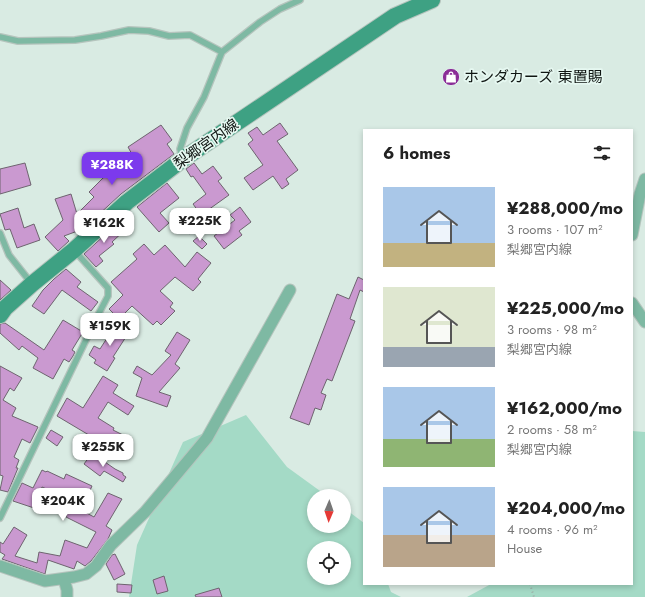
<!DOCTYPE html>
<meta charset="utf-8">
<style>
:root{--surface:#fff;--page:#f2f2f2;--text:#222;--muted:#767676;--accent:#7c3aed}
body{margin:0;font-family:Jost,"Noto Sans JP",sans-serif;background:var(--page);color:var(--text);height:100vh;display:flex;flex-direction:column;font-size:15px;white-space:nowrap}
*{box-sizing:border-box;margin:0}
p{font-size:13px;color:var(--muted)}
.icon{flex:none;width:22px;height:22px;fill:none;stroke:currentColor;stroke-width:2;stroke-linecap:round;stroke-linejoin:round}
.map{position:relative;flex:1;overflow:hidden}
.panel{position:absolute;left:363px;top:129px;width:270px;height:456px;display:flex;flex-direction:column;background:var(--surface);border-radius:0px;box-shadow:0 2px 6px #0003}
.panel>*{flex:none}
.needle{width:26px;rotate:182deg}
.tools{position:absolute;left:307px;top:489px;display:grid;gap:8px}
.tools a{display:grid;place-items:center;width:44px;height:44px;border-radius:50%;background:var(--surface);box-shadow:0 2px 6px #0003;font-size:20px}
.price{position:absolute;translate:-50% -34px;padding:0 9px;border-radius:8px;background:#fff;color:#222;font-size:13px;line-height:26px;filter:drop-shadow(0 1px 2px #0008)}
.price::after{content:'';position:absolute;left:50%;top:24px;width:12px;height:9px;margin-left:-6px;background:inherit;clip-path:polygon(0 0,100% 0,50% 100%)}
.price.active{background:var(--accent);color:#fff}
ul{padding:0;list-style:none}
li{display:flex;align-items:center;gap:12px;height:100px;padding:0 20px}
li span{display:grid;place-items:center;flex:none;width:112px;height:80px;border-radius:0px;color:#555}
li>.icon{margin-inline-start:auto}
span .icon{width:48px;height:48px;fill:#fffc;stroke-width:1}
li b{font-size:17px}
h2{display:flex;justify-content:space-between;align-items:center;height:48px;padding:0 20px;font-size:17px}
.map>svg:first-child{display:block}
</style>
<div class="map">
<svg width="645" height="597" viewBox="0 0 645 597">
<rect width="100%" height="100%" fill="#d9ebe3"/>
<path fill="#a4dac6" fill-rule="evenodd" d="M 246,415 L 287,467 L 327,496 L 314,496 L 314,526 L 344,526 L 344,508 L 364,523 L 364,584 L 388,584 L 391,592 L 401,597 L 129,597 L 137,545 L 183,442 ZM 314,548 L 344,548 L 344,578 L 314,578 Z
M 632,431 L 645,432 L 645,597 L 467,597 L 491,584 L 632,584 Z"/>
<path fill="#ca99d0" stroke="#6e646f" d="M 280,123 L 288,134 L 277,141 L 298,170 L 286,179 L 289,184 L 282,189 L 273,176 L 253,190 L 244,178 L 263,165 L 248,144 L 253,140 L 248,133 L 257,127 L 263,135 Z
M 161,125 L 172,140 L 167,144 L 174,154 L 121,194 L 83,229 L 64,236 L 69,241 L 58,251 L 45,237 L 63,220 L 55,199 L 71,194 L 77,214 L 94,197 L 89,192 L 103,178 L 117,167 L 120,170 L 135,166 L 130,158 L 133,156 L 128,147 Z
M 25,163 L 31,185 L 0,194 L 0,169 Z
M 194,163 L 202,174 L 213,166 L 222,178 L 218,181 L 229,195 L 201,215 L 193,204 L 206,194 L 193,176 L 191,177 L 186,169 Z
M 167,183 L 179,198 L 160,213 L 169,223 L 159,232 L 137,207 Z
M 240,207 L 251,222 L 239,231 L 242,235 L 224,249 L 214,236 L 235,220 L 230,215 Z
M 18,208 L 24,228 L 34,224 L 40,240 L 17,248 L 10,229 L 5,230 L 0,214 Z
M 196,214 L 203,223 L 189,234 L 182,226 Z
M 120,221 L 126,229 L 112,242 L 114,244 L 99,256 L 103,261 L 96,267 L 84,254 Z
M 199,236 L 207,244 L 202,249 L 193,241 Z
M 144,244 L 154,255 L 165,245 L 185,267 L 197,252 L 211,263 L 198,279 L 201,282 L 193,291 L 175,277 L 160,291 L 173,303 L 170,307 L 175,311 L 161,325 L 157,321 L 153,325 L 132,306 L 119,319 L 109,309 L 123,295 L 111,282 L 137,259 L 133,254 Z
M 66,269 L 81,282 L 77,287 L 98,302 L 91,311 L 62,290 L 44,314 L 32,306 L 43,290 L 54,279 Z
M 358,277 L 364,280 L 364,292 L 360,290 L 350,319 L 355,321 L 332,381 L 327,379 L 321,393 L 326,395 L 321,410 L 315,408 L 309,425 L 290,418 L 337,294 L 349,299 Z
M 0,280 L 11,290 L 0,300 Z
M 63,320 L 83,332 L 72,350 L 75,352 L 73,356 L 69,362 L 64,359 L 53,379 L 33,368 L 38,358 L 22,346 L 19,350 L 0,333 L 0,324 L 5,323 L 44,350 Z
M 118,321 L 131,329 L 113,357 L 115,358 L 107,371 L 94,363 L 96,360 L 89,355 L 94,346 L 100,349 Z
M 177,332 L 190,340 L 175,364 L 180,368 L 159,392 L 171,396 L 167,407 L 136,396 L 142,378 L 133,373 L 137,366 L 152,375 L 171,355 L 165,351 Z
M 0,366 L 22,378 L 14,391 L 10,388 L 3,400 L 16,408 L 12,416 L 38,427 L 30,443 L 22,439 L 14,457 L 19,460 L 16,468 L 18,468 L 8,492 L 0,490 L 3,476 L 0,475 Z
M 103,376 L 118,385 L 113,393 L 134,406 L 128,415 L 108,402 L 98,418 L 114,428 L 113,430 L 127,437 L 120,450 L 106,442 L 104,444 L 57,416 L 67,398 L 83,408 Z
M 51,430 L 63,437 L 57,446 L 46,438 Z
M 92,453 L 115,469 L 123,473 L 123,475 L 126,477 L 123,482 L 104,471 L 100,476 L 84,464 Z
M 42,470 L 46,472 L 47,471 L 64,479 L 66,474 L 92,486 L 81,510 L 94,517 L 108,493 L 122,499 L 106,526 L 112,530 L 108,539 L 91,561 L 85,566 L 77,561 L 74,569 L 48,560 L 45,574 L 2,559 L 5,555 L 0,552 L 0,542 L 3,544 L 14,527 L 27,535 L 15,556 L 37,563 L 39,552 L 60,556 L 65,540 L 87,548 L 96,532 L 66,517 L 71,500 L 42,487 L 34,508 L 13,501 L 22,483 L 33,488 Z
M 115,554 L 125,574 L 114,580 L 106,564 L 112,555 Z
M 164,576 L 168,591 L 157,594 L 153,580 Z
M 117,584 L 132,585 L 131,593 L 117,592 Z
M 219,588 L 222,597 L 196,597 L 195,595 Z"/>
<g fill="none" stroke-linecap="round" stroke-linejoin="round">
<defs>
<path id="service" d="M 0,37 L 18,41 L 75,40 L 101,36 L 129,30 L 149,31 L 169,36 L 190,35 L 222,52
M 182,157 L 180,149 L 187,128 L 204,97 L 222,52 L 260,22 L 280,9 L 300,0
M 0,233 L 9,255 L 32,284
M 0,518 L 99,313 L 108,296 L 108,288 L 74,250"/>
<path id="minor" d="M 632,235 L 640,194 L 645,179
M 632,303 L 645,322
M 0,566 L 45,581 L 74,577 L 86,574 L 96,566 L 111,545 L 145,512 L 207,438 L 290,290
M 64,579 L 67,590 L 67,597"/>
<path id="secondary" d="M 0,315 L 5,308 L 32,284 L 74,250 L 127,202 L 183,159 L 395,16 L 432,0"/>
</defs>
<use href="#service" stroke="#b5c4bd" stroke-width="8"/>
<use href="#minor" stroke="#b5c4bd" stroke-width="13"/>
<use href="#secondary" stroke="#b5c4bd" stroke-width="18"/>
<path stroke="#9caba4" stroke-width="2" stroke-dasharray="1 3" stroke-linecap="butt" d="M 530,584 L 534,597"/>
<use href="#service" stroke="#7eb9a3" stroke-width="5.5"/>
<use href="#minor" stroke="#7eb9a3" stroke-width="11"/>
<use href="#secondary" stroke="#3ea183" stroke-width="16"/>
</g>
<defs>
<symbol id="shop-disc" viewBox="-11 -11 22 22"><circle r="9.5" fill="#8b2d97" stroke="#e6f8f1"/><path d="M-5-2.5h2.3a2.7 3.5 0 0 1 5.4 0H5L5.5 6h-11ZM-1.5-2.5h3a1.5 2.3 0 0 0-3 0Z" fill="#fff"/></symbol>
</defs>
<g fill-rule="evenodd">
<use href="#shop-disc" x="441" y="67" width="20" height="20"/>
</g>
<g text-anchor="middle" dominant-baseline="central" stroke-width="3.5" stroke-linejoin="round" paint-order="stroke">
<g font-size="15" fill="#0f1512" stroke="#e6f8f1" text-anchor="start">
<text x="464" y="77">ホンダカーズ 東置賜</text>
</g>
<g font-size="15" fill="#0f1512" stroke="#e6f8f1">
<text transform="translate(206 144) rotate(-35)">梨郷宮内線</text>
</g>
</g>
</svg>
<div class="tools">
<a><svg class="needle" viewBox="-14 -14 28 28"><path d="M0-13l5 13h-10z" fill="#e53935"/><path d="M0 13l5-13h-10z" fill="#767676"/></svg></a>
<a><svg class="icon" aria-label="locate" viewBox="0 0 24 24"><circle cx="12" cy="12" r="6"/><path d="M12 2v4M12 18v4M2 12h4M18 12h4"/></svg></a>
</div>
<b class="price active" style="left:112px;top:186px">¥288K</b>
<b class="price" style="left:200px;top:242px">¥225K</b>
<b class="price" style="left:104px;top:244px">¥162K</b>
<b class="price" style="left:110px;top:347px">¥159K</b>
<b class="price" style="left:103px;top:468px">¥255K</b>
<b class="price" style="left:63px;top:522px">¥204K</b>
<section class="panel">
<h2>6 homes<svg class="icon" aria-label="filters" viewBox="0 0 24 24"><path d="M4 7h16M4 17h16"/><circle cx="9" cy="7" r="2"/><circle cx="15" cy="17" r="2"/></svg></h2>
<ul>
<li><span style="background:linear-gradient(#a9c7e8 70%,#c2b280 0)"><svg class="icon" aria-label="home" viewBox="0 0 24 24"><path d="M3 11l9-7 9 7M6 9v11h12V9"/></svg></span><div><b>¥288,000/mo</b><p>3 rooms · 107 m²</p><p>梨郷宮内線</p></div></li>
<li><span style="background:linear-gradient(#dfe7d0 75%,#9aa5b1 0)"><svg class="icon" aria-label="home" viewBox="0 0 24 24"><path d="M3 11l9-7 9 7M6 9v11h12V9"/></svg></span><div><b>¥225,000/mo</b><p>3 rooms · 98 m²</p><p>梨郷宮内線</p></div></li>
<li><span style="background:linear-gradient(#a9c7e8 65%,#8fb573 0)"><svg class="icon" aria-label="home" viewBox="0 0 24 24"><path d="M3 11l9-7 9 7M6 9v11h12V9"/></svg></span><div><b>¥162,000/mo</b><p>2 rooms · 58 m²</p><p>梨郷宮内線</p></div></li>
<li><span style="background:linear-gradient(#a9c7e8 60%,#b9a48a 0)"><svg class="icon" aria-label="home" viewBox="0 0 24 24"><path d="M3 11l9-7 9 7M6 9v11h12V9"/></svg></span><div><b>¥204,000/mo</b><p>4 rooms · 96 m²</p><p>House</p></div></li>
</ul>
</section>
</div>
